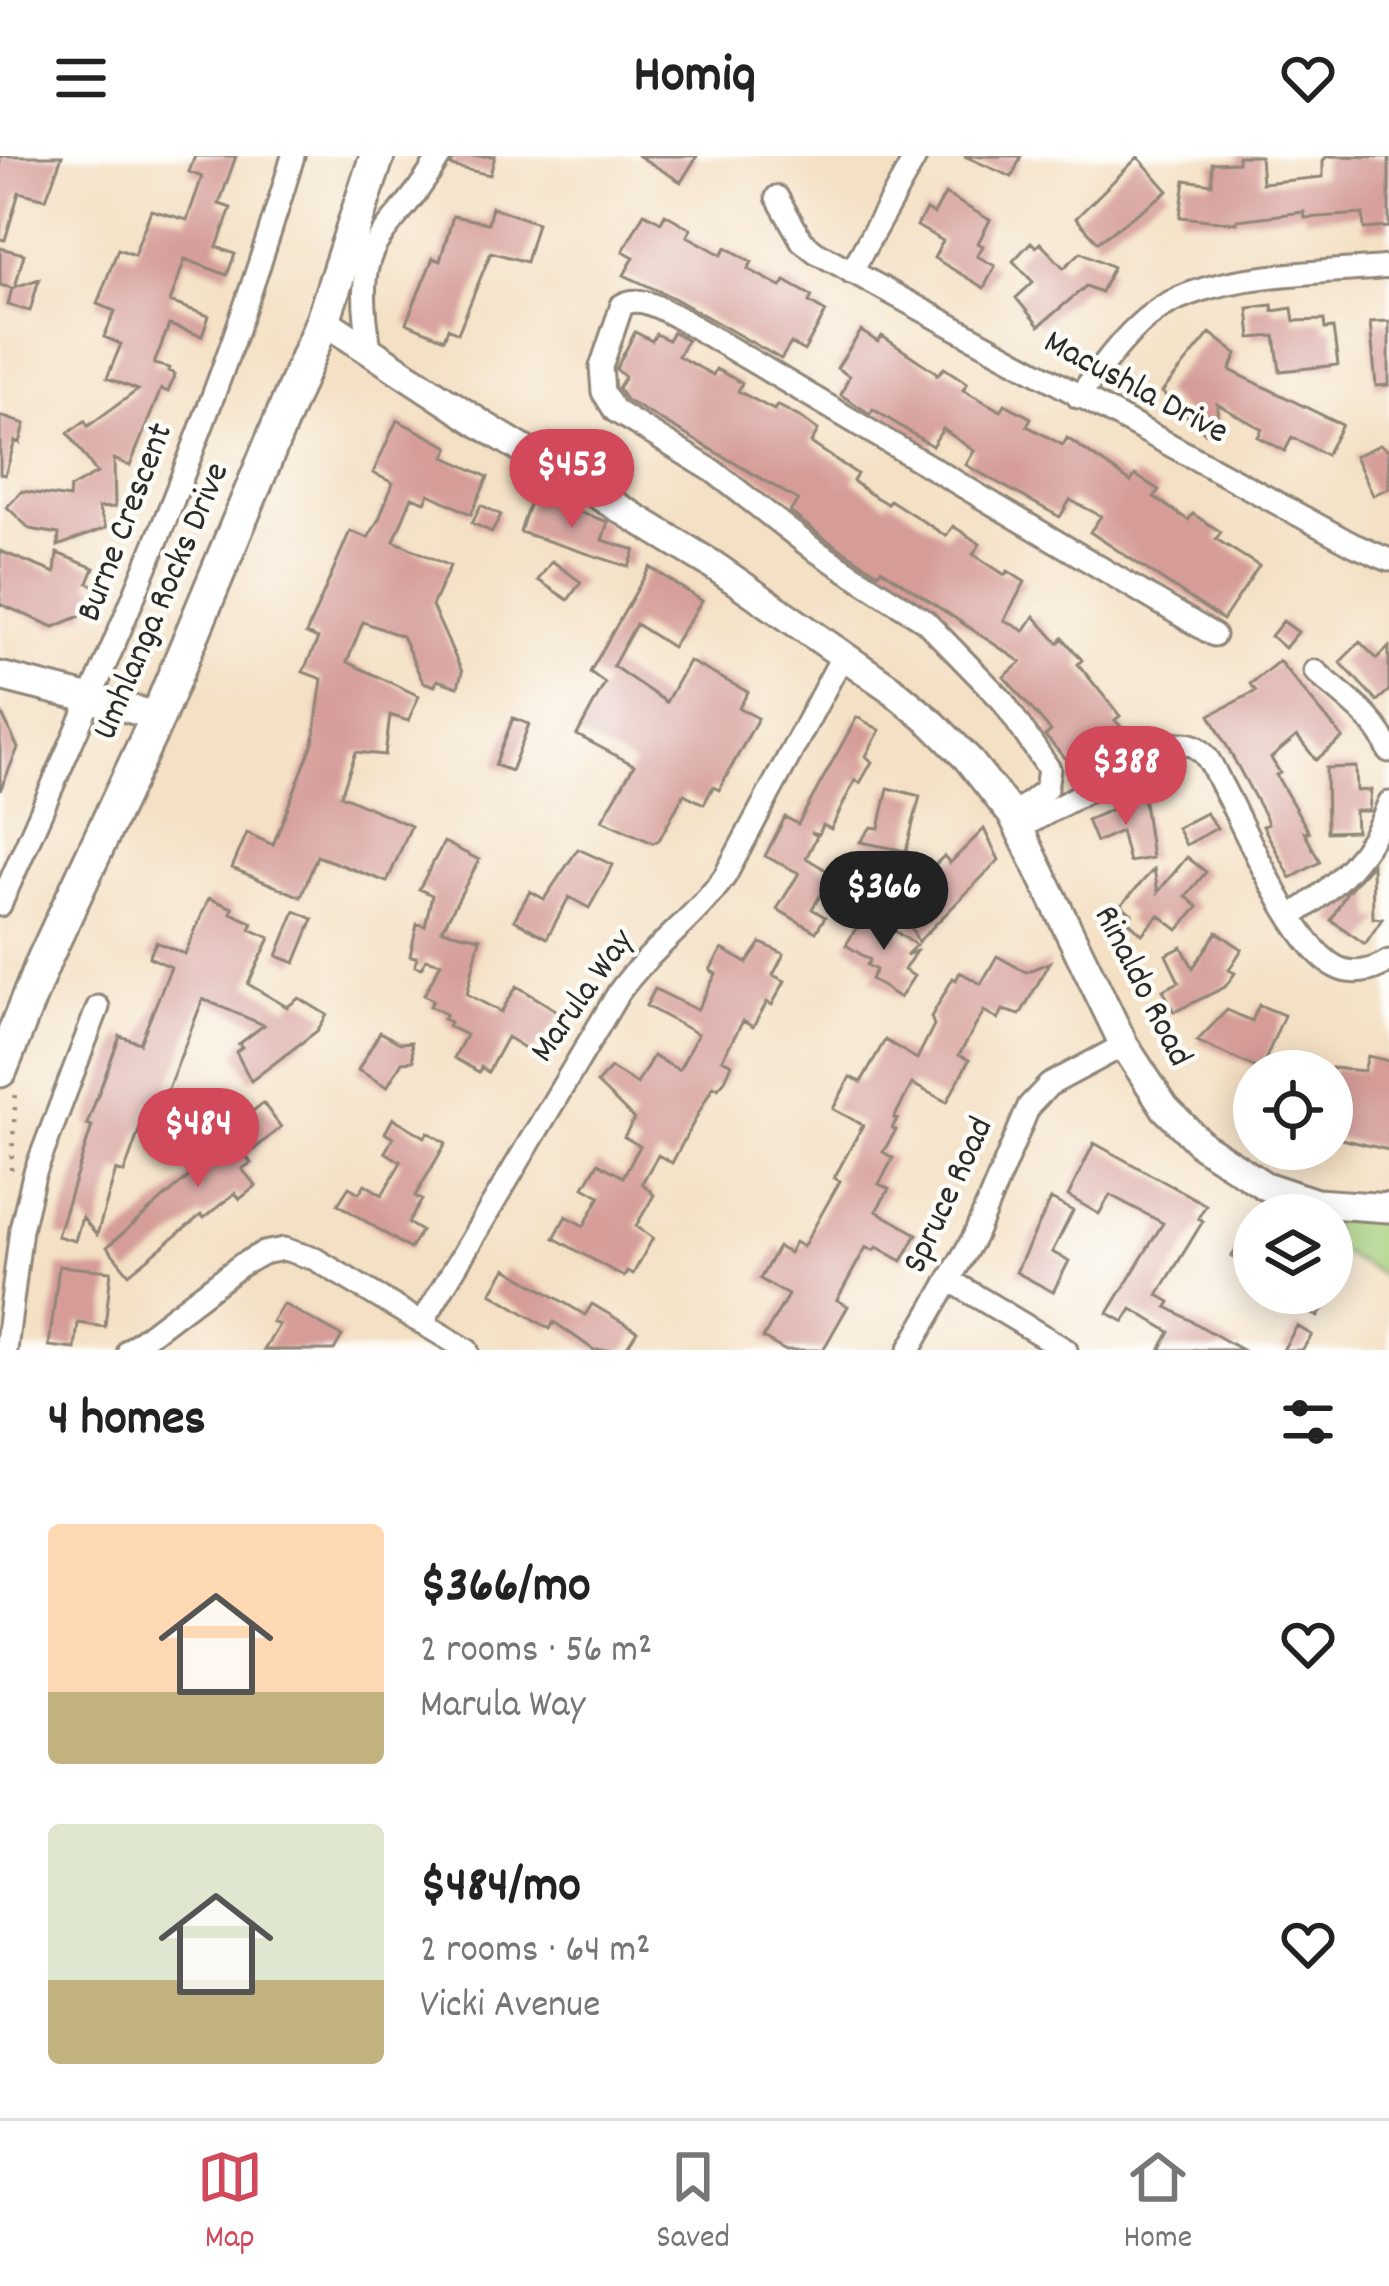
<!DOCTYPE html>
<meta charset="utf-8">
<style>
:root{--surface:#fff;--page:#f6f6f6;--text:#222;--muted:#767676;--line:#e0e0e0;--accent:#d1495b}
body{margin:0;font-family:Dekko,sans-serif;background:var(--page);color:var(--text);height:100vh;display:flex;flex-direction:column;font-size:45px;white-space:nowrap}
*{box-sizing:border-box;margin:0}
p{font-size:39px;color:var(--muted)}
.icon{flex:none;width:66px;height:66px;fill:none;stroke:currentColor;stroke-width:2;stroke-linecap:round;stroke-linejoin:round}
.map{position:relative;height:1194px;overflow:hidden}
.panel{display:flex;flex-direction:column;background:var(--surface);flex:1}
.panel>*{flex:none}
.tools{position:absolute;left:1233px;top:894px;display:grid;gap:24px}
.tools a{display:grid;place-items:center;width:120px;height:120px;border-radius:50%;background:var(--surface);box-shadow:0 6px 30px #0003;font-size:60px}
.price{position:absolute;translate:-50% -102px;padding:0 27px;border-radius:42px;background:var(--accent);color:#fff;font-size:39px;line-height:78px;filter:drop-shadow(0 3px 6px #0008)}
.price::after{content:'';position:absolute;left:50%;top:72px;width:36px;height:27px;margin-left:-18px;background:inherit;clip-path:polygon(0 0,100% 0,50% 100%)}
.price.current{background:#222;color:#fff}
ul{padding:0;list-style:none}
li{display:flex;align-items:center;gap:36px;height:300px;padding:0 48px}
li span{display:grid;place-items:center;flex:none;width:336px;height:240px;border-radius:12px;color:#555}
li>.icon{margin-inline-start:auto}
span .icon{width:144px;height:144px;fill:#fffc;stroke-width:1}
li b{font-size:51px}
h2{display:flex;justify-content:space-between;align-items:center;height:144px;padding:0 48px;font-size:51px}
header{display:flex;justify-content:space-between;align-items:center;height:156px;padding:0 48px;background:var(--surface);font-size:54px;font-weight:800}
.menu{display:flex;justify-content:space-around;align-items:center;height:168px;border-top:3px solid var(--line);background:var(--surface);font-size:33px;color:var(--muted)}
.menu a{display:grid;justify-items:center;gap:6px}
.menu .current{color:var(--accent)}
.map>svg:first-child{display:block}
</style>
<header><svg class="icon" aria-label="menu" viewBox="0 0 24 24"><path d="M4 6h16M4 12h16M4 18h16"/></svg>Homiq<svg class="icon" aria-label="heart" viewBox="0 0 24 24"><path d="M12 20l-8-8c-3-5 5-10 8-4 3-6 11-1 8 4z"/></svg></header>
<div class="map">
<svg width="1389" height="1194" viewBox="0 0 1389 1194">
<rect width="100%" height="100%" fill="#fdfcf7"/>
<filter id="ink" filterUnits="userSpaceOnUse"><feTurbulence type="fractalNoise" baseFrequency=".00833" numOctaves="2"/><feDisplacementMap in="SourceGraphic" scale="24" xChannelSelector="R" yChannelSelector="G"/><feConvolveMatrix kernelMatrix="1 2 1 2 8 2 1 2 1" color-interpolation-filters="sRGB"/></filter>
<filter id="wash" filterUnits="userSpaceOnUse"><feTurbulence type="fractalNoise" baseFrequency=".004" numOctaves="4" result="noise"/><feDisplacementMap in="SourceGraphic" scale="48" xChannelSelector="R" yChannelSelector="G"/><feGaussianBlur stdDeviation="2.7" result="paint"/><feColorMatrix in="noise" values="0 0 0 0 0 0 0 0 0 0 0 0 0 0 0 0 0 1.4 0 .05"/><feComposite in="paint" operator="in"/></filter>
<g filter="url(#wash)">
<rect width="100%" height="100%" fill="#f4e0c4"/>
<path fill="#a5cf7b" stroke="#687d53" stroke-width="3" d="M 1389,1054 L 1389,1123 L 1332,1091 L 1332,1060 Z"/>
<g id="blocks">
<path fill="#d59c98" d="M 0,0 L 62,0 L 46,43 L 19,36 L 5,84 L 0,83 Z
M 195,0 L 236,0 L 219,48 L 231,52 L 217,91 L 235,98 L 227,119 L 185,103 L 170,146 L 209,160 L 202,180 L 169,169 L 154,208 L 169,212 L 168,215 L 175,218 L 168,236 L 161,233 L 130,310 L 114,303 L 115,351 L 98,352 L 106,372 L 58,390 L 59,378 L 30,373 L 7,351 L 22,335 L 69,342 L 70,332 L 97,317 L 68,277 L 85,265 L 88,270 L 138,234 L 107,222 L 121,188 L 104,181 L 115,155 L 97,148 L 118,93 L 134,99 L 151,54 L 187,64 L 202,21 L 189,16 Z
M 455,0 L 495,0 L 490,19 L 451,10 Z
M 639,0 L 697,0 L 681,26 Z
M 964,0 L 1021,0 L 1012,21 Z
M 1238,0 L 1260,0 L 1262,27 L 1323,21 L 1323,4 L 1328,0 L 1389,1 L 1389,71 L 1364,73 L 1363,58 L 1305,62 L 1304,56 L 1237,64 L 1237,67 L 1180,61 L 1185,24 L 1212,28 L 1212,7 L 1238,6 Z
M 1138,1 L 1168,35 L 1098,86 L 1076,62 Z
M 945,38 L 990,64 L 978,87 L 983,90 L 977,100 L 995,110 L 984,132 L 934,102 L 943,85 L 917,70 L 926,54 L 934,58 Z
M 492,51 L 537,67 L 526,106 L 491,96 L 458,177 L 448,172 L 444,183 L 406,167 L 433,102 L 440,105 L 453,60 L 488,67 Z
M 644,57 L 661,66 L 665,58 L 691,73 L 687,80 L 722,99 L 726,91 L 752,106 L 748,113 L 781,131 L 785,125 L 812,140 L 809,146 L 826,156 L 804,195 L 791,187 L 781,203 L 674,142 L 624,119 L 634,101 L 623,95 Z
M 1031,86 L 1036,91 L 1040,87 L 1064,112 L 1081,96 L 1113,111 L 1101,136 L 1086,130 L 1039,170 L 1016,142 L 1033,126 L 1013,105 Z
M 0,92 L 24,98 L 15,131 L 39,123 L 30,155 L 8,149 L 12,132 L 0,129 Z
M 1272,149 L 1273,155 L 1292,152 L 1294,165 L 1324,164 L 1325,173 L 1333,172 L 1338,209 L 1280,215 L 1275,180 L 1251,182 L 1248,152 Z
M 1389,165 L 1389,229 L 1376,230 L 1370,166 Z
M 861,175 L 878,186 L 882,180 L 937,217 L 936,220 L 944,212 L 967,227 L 963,234 L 1001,255 L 1005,248 L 1031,262 L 1027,270 L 1063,289 L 1067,282 L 1131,326 L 1135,319 L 1159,334 L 1154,341 L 1188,364 L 1193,358 L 1221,376 L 1216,383 L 1259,410 L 1223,464 L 1090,376 L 1101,360 L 1070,344 L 1060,361 L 966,309 L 974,295 L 943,273 L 932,290 L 873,253 L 870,258 L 841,239 L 849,220 L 837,212 Z
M 635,176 L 652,185 L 656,178 L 668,184 L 673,176 L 687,184 L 678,200 L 713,219 L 716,213 L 742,227 L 738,235 L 774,254 L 777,249 L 803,263 L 818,274 L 811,287 L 857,318 L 853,325 L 869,337 L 887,348 L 890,344 L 946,380 L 953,370 L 980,388 L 973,398 L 1005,419 L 1008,415 L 1025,426 L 1004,464 L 1024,475 L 1034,460 L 1058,487 L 1063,482 L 1082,504 L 1078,508 L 1120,560 L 1115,564 L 1129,580 L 1094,609 L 1084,597 L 1071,609 L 1045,580 L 1051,575 L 1004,521 L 1021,506 L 881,413 L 878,417 L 822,381 L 790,356 L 798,344 L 626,244 L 618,232 L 625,221 L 616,213 Z
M 1210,177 L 1237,198 L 1230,214 L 1342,269 L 1326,299 L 1292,281 L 1285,295 L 1258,281 L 1262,273 L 1217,248 L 1218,276 L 1205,277 L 1162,236 Z
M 0,260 L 25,268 L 20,287 L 15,285 L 5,319 L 0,318 Z
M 397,264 L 449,291 L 445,301 L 488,321 L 471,358 L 429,338 L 425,346 L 412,341 L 394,385 L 450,410 L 432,450 L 462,516 L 458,531 L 437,524 L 435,530 L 423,526 L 402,480 L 363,466 L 347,506 L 419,540 L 408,565 L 390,559 L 385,599 L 356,596 L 341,639 L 411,670 L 387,726 L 317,700 L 301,741 L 232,712 L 247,677 L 273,689 L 313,587 L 322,523 L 303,516 L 318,483 L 306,478 L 350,375 L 368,382 L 379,363 L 393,327 L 373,317 Z
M 1380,289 L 1389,294 L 1389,332 L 1373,339 L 1355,300 Z
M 532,339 L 608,366 L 602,384 L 635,394 L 629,411 L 520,376 Z
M 481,349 L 501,359 L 492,376 L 472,367 Z
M 0,395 L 55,417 L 57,397 L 94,412 L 88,427 L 96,431 L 85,458 L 54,471 L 0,448 Z
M 552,405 L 581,426 L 568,444 L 538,424 Z
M 650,411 L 702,445 L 672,491 L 636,468 L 613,510 L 666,546 L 689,505 L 748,536 L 739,552 L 758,562 L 719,634 L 713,631 L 704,648 L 684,638 L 659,684 L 653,687 L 602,664 L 634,609 L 577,579 L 605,527 L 590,516 Z
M 1283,465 L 1298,476 L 1285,492 L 1271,480 Z
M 1360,486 L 1377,503 L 1389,491 L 1389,534 L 1377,545 L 1340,506 Z
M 1279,505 L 1343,582 L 1316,604 L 1297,580 L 1271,602 L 1280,617 L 1276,619 L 1309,676 L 1304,676 L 1320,706 L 1291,722 L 1263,670 L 1268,668 L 1266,662 L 1210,559 L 1256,535 L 1250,528 Z
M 0,554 L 18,592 L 0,635 Z
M 857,561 L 880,574 L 866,600 L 872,606 L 860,627 L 855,624 L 831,673 L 823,669 L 819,678 L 811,676 L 817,680 L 806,702 L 839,722 L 835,719 L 847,703 L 869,719 L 857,735 L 843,724 L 837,736 L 826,730 L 812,753 L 825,761 L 816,776 L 777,753 L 799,717 L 765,700 L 785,661 L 798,668 Z
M 513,562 L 529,568 L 511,615 L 495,609 Z
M 1356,611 L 1357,635 L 1371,634 L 1369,655 L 1355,655 L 1356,675 L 1327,676 L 1326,612 Z
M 888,632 L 920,640 L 906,695 L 860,686 L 871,671 L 879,672 Z
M 1143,639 L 1152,702 L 1129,706 L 1121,675 L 1096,686 L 1087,664 L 1127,647 L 1126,641 Z
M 1206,657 L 1217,672 L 1186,689 L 1177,672 Z
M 984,673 L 999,704 L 918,786 L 899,745 L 944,700 L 950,707 Z
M 444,686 L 479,704 L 442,774 L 480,782 L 467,838 L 501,856 L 517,830 L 562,858 L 533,897 L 507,881 L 488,916 L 481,911 L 479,916 L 454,902 L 466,879 L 448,870 L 450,866 L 443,863 L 446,858 L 430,850 L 433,844 L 424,839 L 441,807 L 426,803 L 421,812 L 415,810 L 417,801 L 410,800 L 417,768 L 425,770 L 432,739 L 419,733 Z
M 578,693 L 613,709 L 589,752 L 569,741 L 547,782 L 514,764 L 530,735 L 544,743 Z
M 1187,701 L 1206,716 L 1186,740 L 1198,751 L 1178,774 L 1159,759 L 1142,778 L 1127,764 L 1132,758 L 1121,749 L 1154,713 L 1158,736 Z
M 1372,708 L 1373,762 L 1382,763 L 1365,788 L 1331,764 L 1346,737 Z
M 209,742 L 233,752 L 231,757 L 253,767 L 250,773 L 270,782 L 248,828 L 287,851 L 299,842 L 327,859 L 317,875 L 251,925 L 236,896 L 242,891 L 239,888 L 264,869 L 203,843 L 161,951 L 149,946 L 124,1017 L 116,1014 L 97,1079 L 82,1061 L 75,1085 L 57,1080 L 92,970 L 87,968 L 120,880 L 140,887 L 171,811 L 149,801 L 156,786 L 185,798 Z
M 295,755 L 313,763 L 295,807 L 277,800 Z
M 866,756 L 916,789 L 906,799 L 916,795 L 904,814 L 914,820 L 900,842 L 871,823 L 876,814 L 867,809 L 870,804 L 846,789 Z
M 1217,776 L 1242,793 L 1229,814 L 1235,817 L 1225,831 L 1174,856 L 1163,834 L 1179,826 L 1166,799 L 1182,791 L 1193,812 Z
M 761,787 L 784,798 L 773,819 L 785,825 L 772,849 L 767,846 L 753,871 L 743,865 L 722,903 L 732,908 L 725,924 L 718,932 L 713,930 L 672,1007 L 658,999 L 642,1027 L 654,1039 L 636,1070 L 653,1082 L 633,1118 L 627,1115 L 624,1121 L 554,1082 L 566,1060 L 584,1070 L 600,1040 L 584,1031 L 598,1007 L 623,1021 L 640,990 L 624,981 L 634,963 L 597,927 L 611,912 L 637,928 L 653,900 L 679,914 L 698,878 L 646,850 L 655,833 L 697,854 L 716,818 L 710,814 L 722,793 L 747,807 Z
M 997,800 L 1026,816 L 1050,806 L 1020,859 L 1003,854 L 998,863 L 984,855 L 959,899 L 969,904 L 947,946 L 912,928 L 894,962 L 897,963 L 892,972 L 896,974 L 883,996 L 893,1002 L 879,1028 L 889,1033 L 876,1055 L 917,1078 L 902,1105 L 877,1091 L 873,1094 L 866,1091 L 837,1144 L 848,1150 L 823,1194 L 784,1194 L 763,1182 L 788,1139 L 760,1123 L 778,1091 L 789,1097 L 795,1086 L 803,1091 L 840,1025 L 834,1022 L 863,969 L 833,953 L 850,921 L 861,926 L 885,884 L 917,903 L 934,869 L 931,861 L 953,822 L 956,824 L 960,816 L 981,828 Z
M 1259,849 L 1284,859 L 1261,914 L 1197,885 L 1227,854 L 1252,865 Z
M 380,876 L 400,887 L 411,886 L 413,905 L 402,906 L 387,931 L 358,914 Z
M 1368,900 L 1389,905 L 1389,994 L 1332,981 L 1332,912 L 1364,915 Z
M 263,947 L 281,971 L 246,1000 L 251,1007 L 242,1013 L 256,1030 L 240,1043 L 235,1037 L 204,1062 L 201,1059 L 129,1118 L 107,1091 L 215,998 L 205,985 L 224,970 L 227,975 Z
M 393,962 L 425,981 L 428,976 L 446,987 L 415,1040 L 422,1044 L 408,1067 L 421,1075 L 410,1093 L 338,1048 L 349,1031 L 359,1037 L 365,1028 L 382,1039 L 401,1006 L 385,996 L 393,982 L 385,977 Z
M 1094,987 L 1206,1049 L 1198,1062 L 1203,1065 L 1158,1139 L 1170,1146 L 1167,1151 L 1242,1194 L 1160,1194 L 1170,1176 L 1132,1153 L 1124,1166 L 1108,1157 L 1163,1067 L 1110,1039 L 1099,1058 L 1068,1040 Z
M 1051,1043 L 1073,1055 L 1052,1096 L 1069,1105 L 1053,1136 L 1016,1116 Z
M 1254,1064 L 1254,1113 L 1232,1100 Z
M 59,1110 L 111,1115 L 105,1171 L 78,1167 L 75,1193 L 49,1190 Z
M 506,1112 L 585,1159 L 592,1148 L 637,1175 L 625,1194 L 594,1194 L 554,1166 L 550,1173 L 491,1137 Z
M 1273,1137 L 1331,1137 L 1318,1161 Z
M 283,1148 L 342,1180 L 334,1194 L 264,1194 L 279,1169 L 272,1166 Z
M 1297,1170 L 1312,1179 L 1302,1194 L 1283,1194 Z"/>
</g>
</g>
<g filter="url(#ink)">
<use href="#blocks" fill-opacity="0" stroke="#908678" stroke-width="3"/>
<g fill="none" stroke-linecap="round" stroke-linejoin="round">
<defs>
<path id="minor" d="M 777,41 L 802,85 L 816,96 L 1354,389 L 1389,404
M 851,116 L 916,0
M 370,192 C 349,73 389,89 440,0
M 1078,241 C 1101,213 1124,178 1153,157 C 1209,115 1320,118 1389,111
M 1315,515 C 1340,538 1378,562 1389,595
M 1013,660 L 1046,633 L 1049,613 L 1002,544 L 925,465 L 813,393 L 713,315 L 615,255 L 603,236 L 601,211 L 622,149 C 641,138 663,154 681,163 L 1214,479
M 1020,672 L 1167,591 C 1176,588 1185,586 1194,590 C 1208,597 1215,616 1221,628 C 1246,673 1292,788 1336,811 C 1353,820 1373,815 1389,805
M 0,749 C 108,504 218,258 293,0
M 1292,760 C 1336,731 1371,697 1389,647
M 951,1125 L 1066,1194
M 422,1167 L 619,836 C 651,792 694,764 725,720 L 843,499
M 6,1194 L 21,1073 L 34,1019 L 98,851
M 129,1194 L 241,1109 L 263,1097 L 284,1093 L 315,1103 L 467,1194
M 909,1194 L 974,1081 L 1029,950 L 1049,929 L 1124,889"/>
<path id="tertiary" d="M 323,164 L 481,268 L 713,409 L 890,532 L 933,568 L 967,602 L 1013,660 L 1124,889 L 1165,952 L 1203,990 L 1265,1030 L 1316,1047 L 1389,1052
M 0,520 L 158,560"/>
<path id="secondary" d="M 0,914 L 44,804 L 158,560 L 323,164 L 377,0"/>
</defs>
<use href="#minor" stroke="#908678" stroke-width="27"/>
<use href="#tertiary" stroke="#908678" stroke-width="33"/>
<use href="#secondary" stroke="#908678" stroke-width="39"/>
<path stroke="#908678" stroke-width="4.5" stroke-dasharray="3 9" stroke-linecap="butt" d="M 11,1014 L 16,935"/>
<use href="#minor" stroke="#fff" stroke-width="21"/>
<use href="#tertiary" stroke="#fff" stroke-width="27"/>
<use href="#secondary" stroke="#fff" stroke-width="33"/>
</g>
</g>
<g text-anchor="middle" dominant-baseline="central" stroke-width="9" stroke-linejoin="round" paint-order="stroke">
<g font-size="36" fill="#2b2b2b" stroke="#fdfcf7">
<text transform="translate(1135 233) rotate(28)">Macushla Drive</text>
<text transform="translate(127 367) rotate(-69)">Burne Crescent</text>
<text transform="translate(163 446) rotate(-67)">Umhlanga Rocks Drive</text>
<text transform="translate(1141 831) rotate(63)">Rinaldo Road</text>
<text transform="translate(584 841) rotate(-55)">Marula Way</text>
<text transform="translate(950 1040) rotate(-65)">Spruce Road</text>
</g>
</g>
</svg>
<div class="tools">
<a><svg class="icon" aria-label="locate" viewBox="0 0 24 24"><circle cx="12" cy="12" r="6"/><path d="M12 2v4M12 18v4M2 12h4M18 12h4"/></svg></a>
<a><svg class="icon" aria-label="layers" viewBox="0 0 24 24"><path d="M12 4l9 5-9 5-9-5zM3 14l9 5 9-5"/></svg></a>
</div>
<b class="price" style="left:572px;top:375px">$453</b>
<b class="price" style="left:1126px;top:672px">$388</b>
<b class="price current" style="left:884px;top:797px">$366</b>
<b class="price" style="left:198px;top:1034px">$484</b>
</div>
<section class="panel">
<h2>4 homes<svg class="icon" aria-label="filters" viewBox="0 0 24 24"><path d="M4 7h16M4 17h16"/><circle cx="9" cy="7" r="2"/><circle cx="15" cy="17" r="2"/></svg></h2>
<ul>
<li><span style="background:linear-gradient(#ffd9b3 70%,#c2b280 0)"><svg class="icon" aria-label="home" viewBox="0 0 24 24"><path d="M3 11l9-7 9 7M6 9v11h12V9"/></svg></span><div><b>$366/mo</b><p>2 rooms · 56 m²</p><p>Marula Way</p></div><svg class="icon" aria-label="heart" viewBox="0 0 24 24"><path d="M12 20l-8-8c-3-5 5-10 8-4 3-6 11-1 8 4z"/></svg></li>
<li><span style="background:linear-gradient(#dfe7d0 65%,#c2b280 0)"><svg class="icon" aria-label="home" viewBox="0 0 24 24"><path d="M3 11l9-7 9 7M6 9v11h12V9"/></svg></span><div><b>$484/mo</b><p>2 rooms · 64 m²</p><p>Vicki Avenue</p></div><svg class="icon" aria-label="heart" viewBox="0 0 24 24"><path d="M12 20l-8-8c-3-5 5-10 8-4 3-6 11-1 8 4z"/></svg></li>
</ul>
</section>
<nav class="menu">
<a class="current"><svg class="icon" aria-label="map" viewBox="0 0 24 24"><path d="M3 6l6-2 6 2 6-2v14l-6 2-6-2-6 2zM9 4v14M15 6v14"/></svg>Map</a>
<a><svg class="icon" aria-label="saved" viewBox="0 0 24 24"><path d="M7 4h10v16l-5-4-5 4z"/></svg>Saved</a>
<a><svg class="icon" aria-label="home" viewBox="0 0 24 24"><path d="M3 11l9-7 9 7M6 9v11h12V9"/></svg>Home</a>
</nav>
